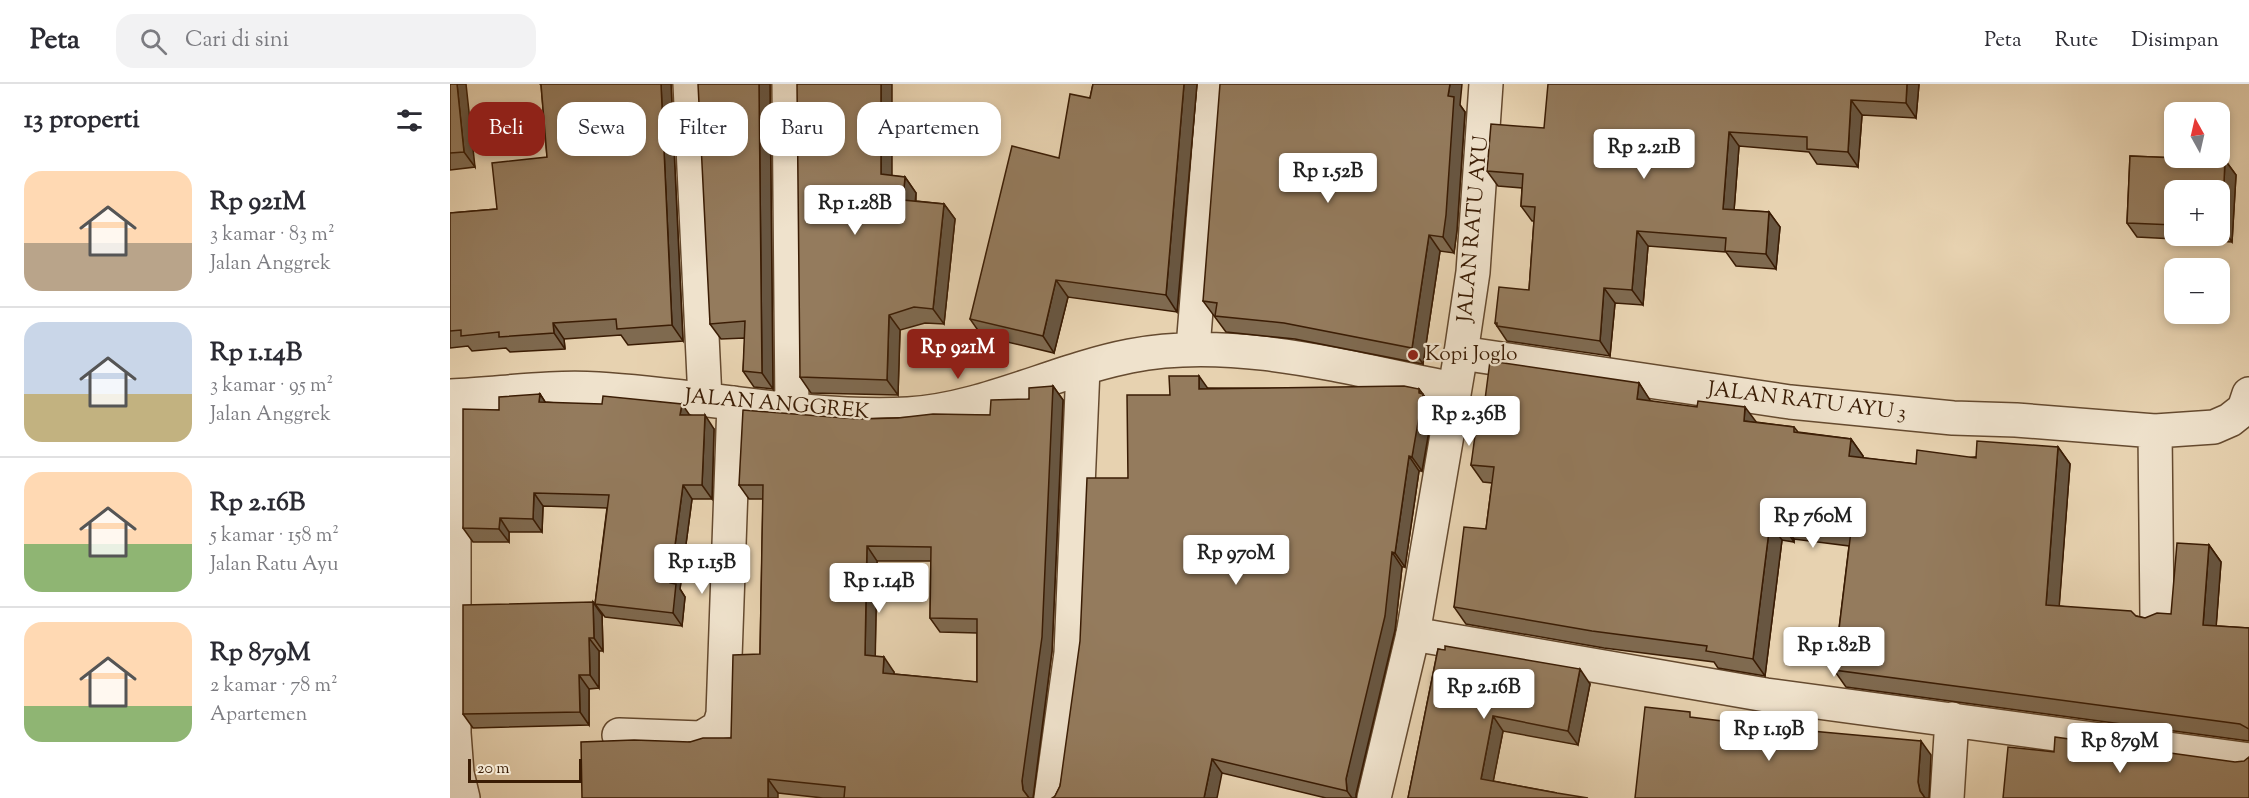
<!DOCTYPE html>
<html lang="id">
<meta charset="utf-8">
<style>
:root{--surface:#fff;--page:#f2f2f3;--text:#2b2b33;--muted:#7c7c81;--line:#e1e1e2;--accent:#8f2418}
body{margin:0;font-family:"Sorts Mill Goudy",serif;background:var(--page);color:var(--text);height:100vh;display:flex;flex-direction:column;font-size:22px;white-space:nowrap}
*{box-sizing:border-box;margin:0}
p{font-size:20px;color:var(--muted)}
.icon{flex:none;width:33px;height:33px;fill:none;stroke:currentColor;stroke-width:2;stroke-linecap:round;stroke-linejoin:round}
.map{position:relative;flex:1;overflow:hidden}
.sheet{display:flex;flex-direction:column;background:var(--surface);width:450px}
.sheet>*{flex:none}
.banner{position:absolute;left:18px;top:18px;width:570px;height:54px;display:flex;gap:12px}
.needle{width:39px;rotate:352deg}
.buttons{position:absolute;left:1714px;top:18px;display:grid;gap:12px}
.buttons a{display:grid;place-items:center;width:66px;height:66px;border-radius:12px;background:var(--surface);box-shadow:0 3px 9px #0003;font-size:30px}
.scale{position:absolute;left:18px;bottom:15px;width:114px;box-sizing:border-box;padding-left:6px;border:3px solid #3a1c04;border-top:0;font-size:16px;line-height:21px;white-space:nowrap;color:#3a1c04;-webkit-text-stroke:4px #efe2cc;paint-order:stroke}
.price{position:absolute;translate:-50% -51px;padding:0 14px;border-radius:6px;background:#fff;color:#222;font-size:20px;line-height:39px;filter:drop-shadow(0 2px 3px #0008)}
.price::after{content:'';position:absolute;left:50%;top:36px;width:18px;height:14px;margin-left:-9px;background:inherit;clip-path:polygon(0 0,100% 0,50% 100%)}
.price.selected{background:var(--accent);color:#fff}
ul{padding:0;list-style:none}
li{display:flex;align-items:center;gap:18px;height:150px;padding:0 24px}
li+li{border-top:2px solid var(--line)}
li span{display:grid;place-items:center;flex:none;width:168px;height:120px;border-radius:18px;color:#555}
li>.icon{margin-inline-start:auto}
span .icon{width:72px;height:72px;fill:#fffc;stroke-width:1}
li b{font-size:26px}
h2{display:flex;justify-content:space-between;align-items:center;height:72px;padding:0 24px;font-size:26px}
.tag{padding:0 21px;border-radius:18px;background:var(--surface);box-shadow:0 3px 9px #0003;font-size:21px;line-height:54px}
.tag.selected{background:var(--accent);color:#fff}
header{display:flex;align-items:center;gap:36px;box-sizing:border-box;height:84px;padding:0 30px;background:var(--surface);border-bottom:2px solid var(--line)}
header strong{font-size:28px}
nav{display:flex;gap:33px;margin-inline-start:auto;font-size:21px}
.search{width:420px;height:54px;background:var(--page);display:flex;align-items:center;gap:15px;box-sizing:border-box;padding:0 21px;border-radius:18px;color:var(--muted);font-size:22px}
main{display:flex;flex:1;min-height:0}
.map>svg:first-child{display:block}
</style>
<header>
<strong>Peta</strong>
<div class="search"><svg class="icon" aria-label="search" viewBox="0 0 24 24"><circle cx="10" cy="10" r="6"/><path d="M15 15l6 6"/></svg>Cari di sini</div>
<nav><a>Peta</a><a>Rute</a><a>Disimpan</a></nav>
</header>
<main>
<section class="sheet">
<h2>13 properti<svg class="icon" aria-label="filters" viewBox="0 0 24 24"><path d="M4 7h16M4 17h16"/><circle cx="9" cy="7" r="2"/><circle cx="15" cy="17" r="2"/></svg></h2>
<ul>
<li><span style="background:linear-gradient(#ffd9b3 60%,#b9a48a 0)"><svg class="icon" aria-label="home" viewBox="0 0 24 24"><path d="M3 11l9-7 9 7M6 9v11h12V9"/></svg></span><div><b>Rp 921M</b><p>3 kamar · 83 m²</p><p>Jalan Anggrek</p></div></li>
<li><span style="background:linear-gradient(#c9d6e8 60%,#c2b280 0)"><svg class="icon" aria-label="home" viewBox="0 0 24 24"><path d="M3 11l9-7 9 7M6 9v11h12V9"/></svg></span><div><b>Rp 1.14B</b><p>3 kamar · 95 m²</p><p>Jalan Anggrek</p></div></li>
<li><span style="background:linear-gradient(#ffd9b3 60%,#8fb573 0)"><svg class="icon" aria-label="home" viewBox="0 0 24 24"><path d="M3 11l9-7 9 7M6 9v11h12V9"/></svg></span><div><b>Rp 2.16B</b><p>5 kamar · 158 m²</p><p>Jalan Ratu Ayu</p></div></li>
<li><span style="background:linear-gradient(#ffd9b3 70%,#8fb573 0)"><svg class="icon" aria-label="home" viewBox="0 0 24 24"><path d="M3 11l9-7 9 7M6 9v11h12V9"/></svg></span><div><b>Rp 879M</b><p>2 kamar · 78 m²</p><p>Apartemen</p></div></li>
</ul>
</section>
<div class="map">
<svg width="1799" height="714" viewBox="0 0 1799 714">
<rect width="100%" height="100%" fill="#e7d2b0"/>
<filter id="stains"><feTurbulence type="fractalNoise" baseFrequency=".00333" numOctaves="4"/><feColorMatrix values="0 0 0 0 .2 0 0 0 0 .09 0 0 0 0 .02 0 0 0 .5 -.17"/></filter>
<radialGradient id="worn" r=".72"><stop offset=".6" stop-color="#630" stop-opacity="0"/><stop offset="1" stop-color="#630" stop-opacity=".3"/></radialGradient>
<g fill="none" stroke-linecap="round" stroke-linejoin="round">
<defs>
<path id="minor" d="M 240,0 L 255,315
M 339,0 L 342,326
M 743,264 L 764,0
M 1011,269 L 1340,318 L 1503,334 L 1566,336 L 1705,347 L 1764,343 L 1780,336 L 1794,325 L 1799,310
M 0,312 C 49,310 98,302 148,305 C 252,311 354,335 458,330 C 532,326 607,286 680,272 C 783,251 902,285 1003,305
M 4,312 L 4,649 L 7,689 L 13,714
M 1705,347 L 1707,532
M 963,550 L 1316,611 L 1799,676
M 169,651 L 251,654 L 269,643 L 273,630 L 284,319
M 601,714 L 621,569 L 633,284
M 1497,714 L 1502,635"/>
<path id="tertiary" d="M 924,714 L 963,550 L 1011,269 L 1023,188 L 1036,0"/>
</defs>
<use href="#minor" stroke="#654a2f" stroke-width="36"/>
<use href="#tertiary" stroke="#654a2f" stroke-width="36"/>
<use href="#minor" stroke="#efe2cc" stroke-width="33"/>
<use href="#tertiary" stroke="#efe2cc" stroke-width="33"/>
</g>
<path fill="#7f6a50" stroke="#3a1c04" stroke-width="1.5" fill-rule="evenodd" d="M 0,0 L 25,83 L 0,86 Z
M 90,0 L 221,0 L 233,257 L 178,261 L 171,251 L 114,255 L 115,265 L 60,268 L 56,264 L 22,267 L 18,262 L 0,264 L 0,129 L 47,125 L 97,73 L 91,1 Z
M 320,0 L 323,305 L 304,303 L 293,287 L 295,254 L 271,255 L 260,240 Z
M 643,0 L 747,0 L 727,228 L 618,213 L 604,269 L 532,252 L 520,235 L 609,74 L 640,14 Z
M 1469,0 L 1466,34 L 1412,31 L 1408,83 L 1367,80 L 1359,68 L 1289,62 L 1284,126 L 1319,128 L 1330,143 L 1326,185 L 1286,182 L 1276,168 L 1198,162 L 1193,221 L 1165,219 L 1160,272 L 1057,257 L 1045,239 L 1079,206 L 1084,137 L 1082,137 L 1071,122 L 1072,104 L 1048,102 L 1037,87 L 1094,44 Z
M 1010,21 L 1015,28 L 1007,146 L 1004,169 L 990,167 L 973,280 L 845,255 L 776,248 L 753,217 Z
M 1680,72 L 1775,76 L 1786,91 L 1782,158 L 1687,153 L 1677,139 ZM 1725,106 L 1770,106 L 1770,152 L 1725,152 Z
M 442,92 L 455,93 L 466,109 L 466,117 L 494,120 L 505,135 L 494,240 L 475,239 L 450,246 L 448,311 L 361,309 L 350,293 Z
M 1189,299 L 1200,317 L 1306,338 L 1344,343 L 1348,348 L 1401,355 L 1413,372 L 1413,374 L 1466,380 L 1608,363 L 1620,380 L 1609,522 L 1686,532 L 1695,534 L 1721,530 L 1759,461 L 1771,478 L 1766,542 L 1799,544 L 1799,657 L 1396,603 L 1384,586 L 1399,462 L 1344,455 L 1344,458 L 1332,456 L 1315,592 L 1268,584 L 1264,578 L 1154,564 L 1016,540 L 1004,523 L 1036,445 L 1042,399 L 1033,398 L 1021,381 L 1033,331 Z
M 603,302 L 613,316 L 602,567 L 583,714 L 373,714 L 328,709 L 240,658 L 281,654 L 310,570 L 313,415 L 299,415 L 289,401 L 408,335 L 540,331 L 579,315 ZM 427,477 L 481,477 L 480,534 L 490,548 L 527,549 L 527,598 L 444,590 L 444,588 L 425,572 Z
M 758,304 L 969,305 L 983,324 L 972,387 L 969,387 L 955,483 L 952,483 L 945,546 L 906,710 L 906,714 L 876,714 L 772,689 L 605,712 L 610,702 L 678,394 L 720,311 Z
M 90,310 L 95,318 L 240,331 L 264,345 L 262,415 L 242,415 L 230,505 L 235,513 L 232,542 L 155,533 L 145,520 L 157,424 L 93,422 L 92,448 L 59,448 L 59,458 L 23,458 L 13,444 L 49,326 Z
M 143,518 L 152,531 L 153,567 L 149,567 L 149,604 L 139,605 L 139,641 L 23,644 L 13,630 Z
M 988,565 L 1140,600 L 1128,661 L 1053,647 L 1043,697 L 1107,709 L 958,714 Z"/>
<path fill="#685641" stroke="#3a1c04" stroke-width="1.5" d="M 7,0 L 16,0 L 25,83 L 14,68 Z
M 211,0 L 221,0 L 233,257 L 222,241 Z
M 309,0 L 320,0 L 323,305 L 312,289 Z
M 431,0 L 442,0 L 442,106 L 431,90 Z
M 734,0 L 747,0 L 727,228 L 716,211 Z
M 1000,0 L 1012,0 L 1010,21 L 1015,28 L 1007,146 L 1004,169 L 993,153 L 998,12 Z
M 1457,0 L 1469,0 L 1466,34 L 1456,19 Z
M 1401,16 L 1412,31 L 1408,83 L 1398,68 Z
M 1279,48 L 1289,62 L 1283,140 L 1273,125 Z
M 1775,76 L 1786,91 L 1782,158 L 1772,143 Z
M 455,93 L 466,109 L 464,131 L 453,116 Z
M 494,120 L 505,135 L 494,240 L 483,225 Z
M 1319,128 L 1330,143 L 1326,185 L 1316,170 Z
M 1187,147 L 1198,162 L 1193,221 L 1182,206 Z
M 979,151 L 990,167 L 973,280 L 962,264 Z
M 606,196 L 618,213 L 604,269 L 593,252 Z
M 1154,204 L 1165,219 L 1160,272 L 1150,257 Z
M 439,231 L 450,246 L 448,311 L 437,296 Z
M 103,239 L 114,255 L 115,265 L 104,249 Z
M 749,292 L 759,306 L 749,305 Z
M 1189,299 L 1200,316 L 1199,332 L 1187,315 Z
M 603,302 L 613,316 L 602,567 L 583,714 L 579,714 L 573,706 L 572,697 Z
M 969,305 L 983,324 L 972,387 L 962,373 Z
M 90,310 L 99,324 L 89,318 Z
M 232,320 L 241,333 L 230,331 Z
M 1295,323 L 1307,339 L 1294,337 Z
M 255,331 L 264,345 L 262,415 L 252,401 Z
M 1401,355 L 1413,372 L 1411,389 L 1399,372 Z
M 1608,363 L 1620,380 L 1608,538 L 1596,521 Z
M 959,372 L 969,387 L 955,483 L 945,469 Z
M 233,401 L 242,415 L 230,505 L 235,513 L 232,542 L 223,529 L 220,499 Z
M 84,409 L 93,422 L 92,448 L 83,435 Z
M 50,434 L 59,448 L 59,458 L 49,445 Z
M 1332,438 L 1344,455 L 1344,458 L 1332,441 Z
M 1320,439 L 1332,456 L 1315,592 L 1303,575 Z
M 1759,461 L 1771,478 L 1765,558 L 1753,541 Z
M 417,462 L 427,477 L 425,586 L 415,571 Z
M 942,468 L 952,483 L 945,546 L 906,710 L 906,714 L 902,714 L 897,707 L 896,695 Z
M 143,518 L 152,531 L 153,567 L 144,554 Z
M 139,554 L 149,567 L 149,604 L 140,591 Z
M 434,573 L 444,588 L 443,604 L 433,589 Z
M 1130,585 L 1140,600 L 1128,661 L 1118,647 Z
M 129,591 L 139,605 L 139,641 L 130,628 Z
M 1043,632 L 1053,647 L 1041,709 L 1031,695 Z
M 1471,657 L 1481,671 L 1479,714 L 1475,714 L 1470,707 L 1468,698 Z
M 762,675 L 772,689 L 767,714 L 754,714 Z
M 318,695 L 328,709 L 328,714 L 318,714 Z"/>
<path fill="#947b5d" stroke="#3a1c04" stroke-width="1.5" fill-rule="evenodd" d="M 0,0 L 7,0 L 14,68 L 0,69 Z
M 91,0 L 211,0 L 222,241 L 167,245 L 166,235 L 103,239 L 104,249 L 49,253 L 49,248 L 11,252 L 11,246 L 0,247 L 0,129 L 47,125 L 42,79 L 97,73 Z
M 248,0 L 309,0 L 312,289 L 293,287 L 295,237 L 260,240 Z
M 347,0 L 431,0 L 431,90 L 455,93 L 453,116 L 494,120 L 483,225 L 464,223 L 439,231 L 437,296 L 350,293 Z
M 643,0 L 734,0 L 716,211 L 606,196 L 593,252 L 520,235 L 562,62 L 609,74 L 620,10 L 640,14 Z
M 770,0 L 1000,0 L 998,12 L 1004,13 L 996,131 L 993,153 L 979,151 L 962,264 L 834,239 L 765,232 L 767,219 L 753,217 Z
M 1098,0 L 1457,0 L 1456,19 L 1401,16 L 1398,68 L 1357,65 L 1357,53 L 1279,48 L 1273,125 L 1319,128 L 1316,170 L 1275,167 L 1276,154 L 1187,147 L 1182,206 L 1154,204 L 1150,257 L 1047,242 L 1047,239 L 1045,239 L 1049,203 L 1079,206 L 1085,123 L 1071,122 L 1073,90 L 1037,87 L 1041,40 L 1094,44 Z
M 1680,72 L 1775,76 L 1772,143 L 1770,143 L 1770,106 L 1725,106 L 1725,141 L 1677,139 Z
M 1040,277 L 1189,299 L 1187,315 L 1247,323 L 1248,317 L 1295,323 L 1294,337 L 1344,343 L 1344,348 L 1401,355 L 1399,372 L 1466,380 L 1467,366 L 1526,374 L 1527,357 L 1608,363 L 1596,521 L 1681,527 L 1686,532 L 1695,534 L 1707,529 L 1721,530 L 1727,459 L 1759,461 L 1753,541 L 1799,544 L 1799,645 L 1790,640 L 1384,586 L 1401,447 L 1395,446 L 1332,438 L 1332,441 L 1320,439 L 1303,575 L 1256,567 L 1257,562 L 1142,547 L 1004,523 L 1014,443 L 1036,445 L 1044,383 L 1021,381 L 1028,330 L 1033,331 Z
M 719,292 L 749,292 L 749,305 L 954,302 L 969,305 L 969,309 L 973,310 L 962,373 L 959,372 L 945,469 L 942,468 L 935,532 L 896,695 L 897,707 L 762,675 L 754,714 L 602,714 L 605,712 L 610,702 L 630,557 L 637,394 L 678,394 L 677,311 L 720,311 Z
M 603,302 L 592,553 L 572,697 L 573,706 L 579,714 L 394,714 L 395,703 L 318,695 L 318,714 L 132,714 L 131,658 L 184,656 L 240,658 L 253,654 L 281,654 L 283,571 L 310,570 L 313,401 L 289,401 L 293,326 L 408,335 L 448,334 L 483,330 L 540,331 L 541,316 L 579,315 L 579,304 ZM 417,462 L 481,463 L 480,534 L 527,535 L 527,598 L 433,589 L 434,573 L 415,571 Z
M 90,310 L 89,318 L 152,320 L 153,312 L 232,320 L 230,331 L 255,331 L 252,401 L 233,401 L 220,499 L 226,500 L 223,529 L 145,520 L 159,411 L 84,409 L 83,435 L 50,434 L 49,445 L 13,444 L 13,325 L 49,326 L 49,313 Z
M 143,518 L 144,554 L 139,554 L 140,591 L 129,591 L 130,628 L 13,630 L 13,521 Z
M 995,562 L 1130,585 L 1118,647 L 1043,632 L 1031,695 L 1107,709 L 1138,714 L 958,714 L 988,565 L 995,566 Z
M 1195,623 L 1240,628 L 1240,633 L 1272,637 L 1272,639 L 1471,657 L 1468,698 L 1470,707 L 1475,714 L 1185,714 Z
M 1605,653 L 1785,678 L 1794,677 L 1799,673 L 1799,714 L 1553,714 L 1558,663 L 1604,668 Z"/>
<circle fill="#8f2418" stroke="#efe2cc" stroke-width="2" cx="963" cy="271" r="6"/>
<g text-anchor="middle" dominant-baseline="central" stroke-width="4.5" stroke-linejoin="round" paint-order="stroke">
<g font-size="21" fill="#3a1c04" stroke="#efe2cc">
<text transform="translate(1024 145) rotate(-85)">JALAN RATU AYU</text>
<text transform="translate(1357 318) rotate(7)">JALAN RATU AYU 3</text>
<text transform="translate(327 321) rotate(5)">JALAN ANGGREK</text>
</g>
<g font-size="21" fill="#3a1c04" stroke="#efe2cc" text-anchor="start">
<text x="975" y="271">Kopi Joglo</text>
</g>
</g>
<rect width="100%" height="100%" filter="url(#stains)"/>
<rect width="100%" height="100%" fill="url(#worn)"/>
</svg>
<div class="buttons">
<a><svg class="needle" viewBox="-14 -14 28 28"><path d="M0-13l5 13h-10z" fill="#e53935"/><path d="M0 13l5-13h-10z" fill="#7c7c81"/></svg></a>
<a>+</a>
<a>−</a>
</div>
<div class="scale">20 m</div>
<b class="price" style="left:1194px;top:96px">Rp 2.21B</b>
<b class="price" style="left:878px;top:120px">Rp 1.52B</b>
<b class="price" style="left:405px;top:152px">Rp 1.28B</b>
<b class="price selected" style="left:508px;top:296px">Rp 921M</b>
<b class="price" style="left:1019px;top:363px">Rp 2.36B</b>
<b class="price" style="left:1363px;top:465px">Rp 760M</b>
<b class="price" style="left:786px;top:502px">Rp 970M</b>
<b class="price" style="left:252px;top:511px">Rp 1.15B</b>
<b class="price" style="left:429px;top:530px">Rp 1.14B</b>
<b class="price" style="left:1384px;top:594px">Rp 1.82B</b>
<b class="price" style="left:1034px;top:636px">Rp 2.16B</b>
<b class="price" style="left:1319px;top:678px">Rp 1.19B</b>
<b class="price" style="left:1670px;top:690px">Rp 879M</b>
<div class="banner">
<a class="tag selected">Beli</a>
<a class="tag">Sewa</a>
<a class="tag">Filter</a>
<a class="tag">Baru</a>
<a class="tag">Apartemen</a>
</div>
</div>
</main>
